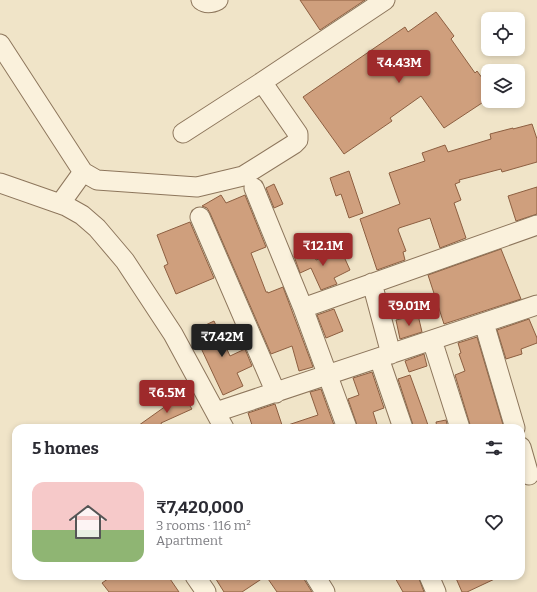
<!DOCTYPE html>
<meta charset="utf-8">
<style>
:root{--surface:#fff;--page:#f7f7f7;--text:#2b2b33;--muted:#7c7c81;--accent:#9e2a2b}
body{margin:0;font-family:Bitter,serif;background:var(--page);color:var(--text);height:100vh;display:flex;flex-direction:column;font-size:15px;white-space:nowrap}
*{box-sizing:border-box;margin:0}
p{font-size:13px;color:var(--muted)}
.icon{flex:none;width:22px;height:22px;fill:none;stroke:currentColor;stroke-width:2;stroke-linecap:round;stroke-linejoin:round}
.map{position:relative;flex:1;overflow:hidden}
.sheet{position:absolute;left:12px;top:424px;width:513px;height:156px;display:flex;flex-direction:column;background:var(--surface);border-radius:12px;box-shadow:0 2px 6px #0003}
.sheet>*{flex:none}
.controls{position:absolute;left:481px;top:12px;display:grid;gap:8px}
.controls a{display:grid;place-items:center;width:44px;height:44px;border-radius:8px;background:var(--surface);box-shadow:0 2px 6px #0003;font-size:20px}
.price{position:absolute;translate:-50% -34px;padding:0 9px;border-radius:4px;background:var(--accent);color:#fff;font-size:13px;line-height:26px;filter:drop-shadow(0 1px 2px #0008)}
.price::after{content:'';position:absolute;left:50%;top:24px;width:12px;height:9px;margin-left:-6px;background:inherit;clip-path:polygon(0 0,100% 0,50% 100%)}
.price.active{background:#222;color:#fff}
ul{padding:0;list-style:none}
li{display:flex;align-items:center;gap:12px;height:100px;padding:0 20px}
li span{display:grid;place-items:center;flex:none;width:112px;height:80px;border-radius:12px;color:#555}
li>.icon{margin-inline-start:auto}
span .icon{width:48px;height:48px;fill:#fffc;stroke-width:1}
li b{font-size:17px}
h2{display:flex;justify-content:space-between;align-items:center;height:48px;padding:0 20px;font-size:17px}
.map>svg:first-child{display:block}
</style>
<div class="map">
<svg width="537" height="592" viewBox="0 0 537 592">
<rect width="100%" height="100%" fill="#f0e4c8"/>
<path fill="#cf9f7d" stroke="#8d5f41" d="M 300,0 L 365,0 L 320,30 Z
M 436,12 L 454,36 L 451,39 L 475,73 L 477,71 L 488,86 L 488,99 L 444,128 L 421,96 L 390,118 L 392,121 L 344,154 L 303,97 L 405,27 L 408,32 Z
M 532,124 L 537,139 L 537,162 L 502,172 L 501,169 L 459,180 L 460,182 L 455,184 L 461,200 L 454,203 L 466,238 L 440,248 L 430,218 L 399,228 L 398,230 L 406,251 L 403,252 L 405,260 L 377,270 L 360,219 L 400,204 L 389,173 L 425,161 L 422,153 L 445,145 L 448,152 L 491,139 L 490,134 L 513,128 L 513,129 Z
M 349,171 L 363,213 L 349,218 L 341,194 L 336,196 L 330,178 Z
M 274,184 L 283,204 L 274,208 L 266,188 Z
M 537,187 L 537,214 L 516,221 L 508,196 Z
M 221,195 L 226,203 L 245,195 L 266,247 L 251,253 L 266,292 L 268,292 L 268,293 L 283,287 L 313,367 L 299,371 L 292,346 L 271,354 L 210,213 L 207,208 L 202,206 Z
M 190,222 L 214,278 L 176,294 L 164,266 L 168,264 L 157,235 Z
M 311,249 L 316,260 L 341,250 L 350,270 L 334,278 L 337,284 L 321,290 L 311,268 L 300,273 L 294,256 Z
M 501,249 L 521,299 L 444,324 L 428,275 Z
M 334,309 L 343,331 L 326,338 L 317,315 Z
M 418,315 L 422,332 L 400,339 L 396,320 Z
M 529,319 L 537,338 L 537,343 L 521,349 L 522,354 L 506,359 L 497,330 Z
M 214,321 L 230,356 L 245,349 L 252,366 L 237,373 L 243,386 L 223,395 L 193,331 Z
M 477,337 L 504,428 L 471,428 L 455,375 L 465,371 L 459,354 L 461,353 L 458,343 Z
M 424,354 L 427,366 L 409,372 L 405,361 Z
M 372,372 L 384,408 L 373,412 L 378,428 L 358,428 L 348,399 L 359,395 L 353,378 Z
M 410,375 L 422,408 L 429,428 L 414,428 L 398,379 Z
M 321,389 L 335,428 L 286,428 L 285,426 L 318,415 L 310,392 Z
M 180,396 L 182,398 L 184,397 L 192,409 L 161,423 L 163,428 L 135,428 Z
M 275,404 L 283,428 L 253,428 L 248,413 Z
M 446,420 L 448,428 L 437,428 L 436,422 Z
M 112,576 L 168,576 L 179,592 L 109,592 L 102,583 Z
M 214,576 L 302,576 L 312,592 L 277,592 L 266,576 L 242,592 L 224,592 Z
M 394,576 L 418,576 L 424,592 L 403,592 Z
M 455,576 L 501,576 L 467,592 L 462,592 Z"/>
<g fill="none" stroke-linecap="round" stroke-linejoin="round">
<defs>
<path id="minor" d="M 201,0 C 206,4 212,3 218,0
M 0,44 L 83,172
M 183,133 L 262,82
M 0,183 L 66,206 L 82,215 L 97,228 L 125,261 L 173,334 L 224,428
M 254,188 L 303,308 L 347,428
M 60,204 L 83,172 L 97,180 L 197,187 L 243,176 L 294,144 L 298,140 L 298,134 L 262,82 L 385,0
M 200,217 L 276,393
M 372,283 L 391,354
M 303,308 L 537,225
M 484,323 L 515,428
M 432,340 L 460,428
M 379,358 L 403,428
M 216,412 L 537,305
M 521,447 L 529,475
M 195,576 L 206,592
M 315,576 L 325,592
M 429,576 L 436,592"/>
</defs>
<use href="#minor" stroke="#8d765c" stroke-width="21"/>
<use href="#minor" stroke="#faf1dc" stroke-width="19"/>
</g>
</svg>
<div class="controls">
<a><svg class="icon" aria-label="locate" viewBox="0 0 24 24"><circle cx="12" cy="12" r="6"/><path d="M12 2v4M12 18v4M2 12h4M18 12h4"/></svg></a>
<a><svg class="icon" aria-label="layers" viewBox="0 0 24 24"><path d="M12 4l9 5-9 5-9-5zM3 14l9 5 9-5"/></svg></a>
</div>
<b class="price" style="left:399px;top:84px">₹4.43M</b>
<b class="price" style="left:323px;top:267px">₹12.1M</b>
<b class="price" style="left:409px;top:327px">₹9.01M</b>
<b class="price active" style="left:222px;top:358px">₹7.42M</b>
<b class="price" style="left:167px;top:414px">₹6.5M</b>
<section class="sheet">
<h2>5 homes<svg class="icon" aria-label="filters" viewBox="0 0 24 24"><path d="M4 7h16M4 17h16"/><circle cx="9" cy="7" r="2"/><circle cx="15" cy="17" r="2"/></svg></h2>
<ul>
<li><span style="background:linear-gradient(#f6c9c9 60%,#8fb573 0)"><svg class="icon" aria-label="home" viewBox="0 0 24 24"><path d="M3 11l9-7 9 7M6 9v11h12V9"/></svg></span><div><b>₹7,420,000</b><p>3 rooms · 116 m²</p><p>Apartment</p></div><svg class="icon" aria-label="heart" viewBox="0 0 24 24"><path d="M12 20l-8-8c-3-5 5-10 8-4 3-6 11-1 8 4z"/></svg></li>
</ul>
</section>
</div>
